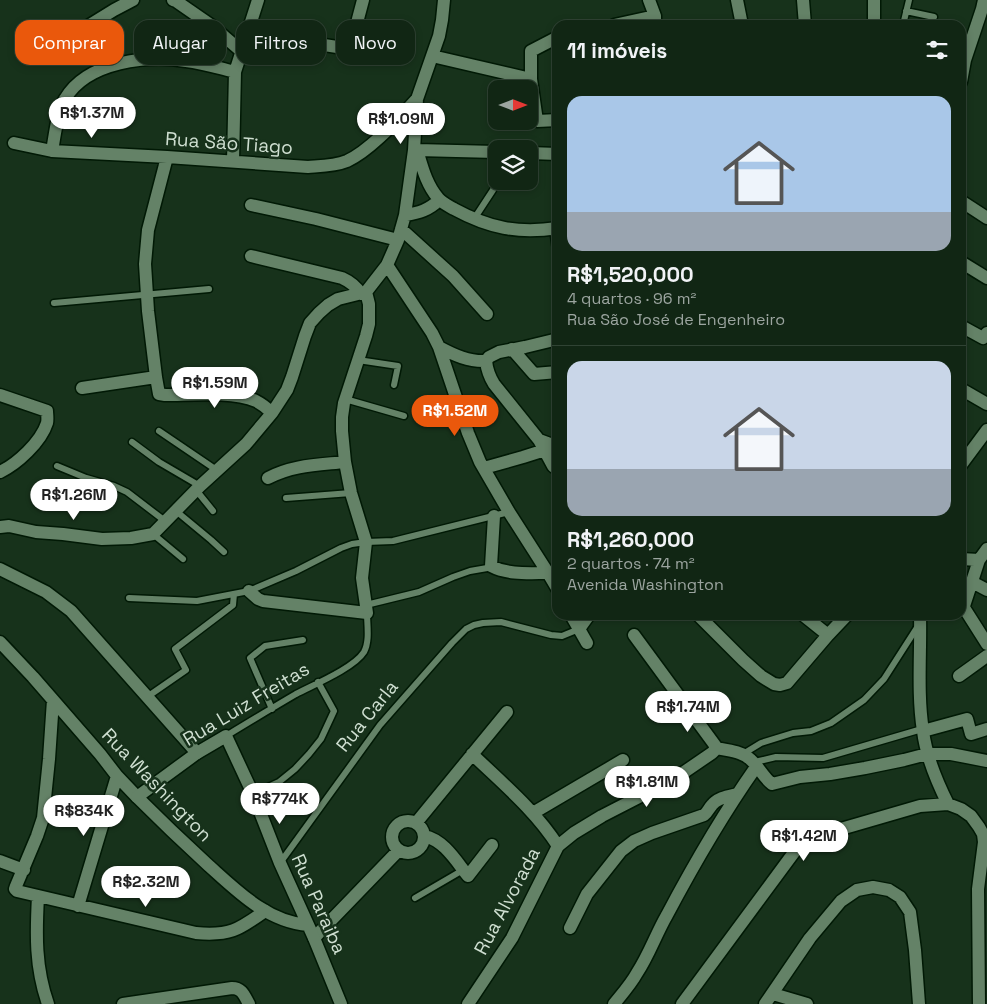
<!DOCTYPE html>
<html lang="pt">
<meta charset="utf-8">
<style>
:root{--surface:#112614;--page:#1a2e1d;--text:#f1f3f6;--muted:#9ca5a0;--line:#304334;--accent:#ea580c}
body{margin:0;font-family:"Space Grotesk",sans-serif;background:var(--page);color:var(--text);height:100vh;display:flex;flex-direction:column;font-size:19px;white-space:nowrap}
*{box-sizing:border-box;margin:0}
p{font-size:16px;color:var(--muted)}
.icon{flex:none;width:28px;height:28px;fill:none;stroke:currentColor;stroke-width:2;stroke-linecap:round;stroke-linejoin:round}
.map{position:relative;flex:1;overflow:hidden}
.details{position:absolute;left:552px;top:20px;width:414px;height:600px;display:flex;flex-direction:column;background:var(--surface);border-radius:15px;box-shadow:0 2px 8px #0003,0 0 0 1px var(--line)}
.details>*{flex:none}
.banner{position:absolute;left:15px;top:20px;width:462px;height:45px;display:flex;gap:10px}
.needle{width:32px;rotate:90deg}
.tools{position:absolute;left:488px;top:80px;display:grid;gap:10px}
.tools a{display:grid;place-items:center;width:50px;height:50px;border-radius:10px;background:var(--surface);box-shadow:0 2px 8px #0003,0 0 0 1px var(--line);font-size:25px}
.price{position:absolute;translate:-50% -42px;padding:0 11px;border-radius:18px;background:#fff;color:#222;font-size:16px;line-height:32px;filter:drop-shadow(0 1px 2px #0008)}
.price::after{content:'';position:absolute;left:50%;top:30px;width:15px;height:11px;margin-left:-8px;background:inherit;clip-path:polygon(0 0,100% 0,50% 100%)}
.price.current{background:var(--accent);color:#fff}
ul{padding:0;list-style:none}
li{display:grid;align-content:center;gap:10px;height:265px;padding:0 15px}
li+li{border-top:1px solid var(--line)}
li span{display:grid;place-items:center;height:155px;border-radius:15px;color:#555}
li>.icon{margin-inline-start:auto}
span .icon{width:90px;height:90px;fill:#fffc;stroke-width:1}
li b{font-size:21px}
h2{display:flex;justify-content:space-between;align-items:center;height:60px;padding:0 15px;font-size:21px}
.pill{padding:0 18px;border-radius:15px;background:var(--surface);box-shadow:0 2px 8px #0003,0 0 0 1px var(--line);font-size:18px;line-height:45px}
.pill.current{background:var(--accent);color:#fff}
.map>svg:first-child{display:block}
</style>
<div class="map">
<svg width="987" height="1004" viewBox="0 0 987 1004">
<rect width="100%" height="100%" fill="#17321b"/>
<g fill="none" stroke-linecap="round" stroke-linejoin="round">
<defs>
<path id="lane" d="M 906,11 L 934,17
M 903,25 L 909,0
M 474,219 L 493,190
M 553,229 L 558,264
M 54,303 L 209,289
M 358,360 L 398,366 L 394,385
M 345,399 L 404,416
M 159,431 L 218,471
M 132,442 L 159,462 L 200,486
M 57,466 L 86,478 L 114,486 L 127,492 L 165,521
M 196,490 L 213,511
M 286,498 L 351,493
M 176,511 L 211,540 L 224,552
M 153,534 L 183,559
M 129,598 L 197,601 L 249,591 L 296,571 L 341,548 L 352,544 L 366,542 L 393,541 L 509,512
M 366,605 L 419,592 L 453,577 L 470,571 L 493,567
M 147,697 L 186,670 L 175,649 L 233,605 L 234,594
M 272,709 L 250,658 L 265,646 L 303,640
M 226,736 C 249,722 272,708 296,694 C 313,685 354,668 364,652 C 370,641 367,625 367,613
M 743,754 L 761,743 L 793,733 L 811,731 L 831,723 L 864,700 L 884,679 L 918,626
M 759,761 L 776,757 L 823,758 L 922,729
M 253,794 L 279,782 L 295,769 L 309,754 L 321,739 L 334,711 L 318,682
M 280,863 L 380,725 L 452,643 L 466,629 L 474,625 L 483,623 L 501,622 L 551,635 L 562,636 L 579,629
M 415,898 L 463,870"/>
<path id="street" d="M 173,0 L 176,1 L 212,26 L 241,51
M 649,0 L 655,16 L 655,24
M 737,0 L 742,25
M 803,0 L 805,25
M 874,0 L 874,25
M 614,25 L 655,16
M 247,33 L 350,49 L 363,0
M 558,37 L 531,51 L 531,79 L 537,121 L 558,120
M 60,41 L 80,31 L 114,10 L 133,0
M 432,56 L 531,79
M 961,82 L 965,60 L 982,9 L 984,0
M 14,143 L 52,151 L 167,157 L 308,167 C 322,166 335,166 347,161 C 371,150 399,118 417,99
M 417,150 C 422,166 426,184 438,198 C 442,203 449,206 454,209 C 489,228 518,234 558,228
M 417,150 L 496,152
M 52,151 C 55,135 57,112 65,99 C 87,61 148,55 186,61 C 203,63 219,68 235,72
M 529,153 L 558,154
M 167,157 L 148,230 L 145,264 L 148,311 L 156,377 L 159,394 L 165,395 C 191,395 232,391 256,401 C 262,404 267,408 272,413
M 233,161 L 235,72 L 258,0
M 961,201 L 987,218
M 251,205 L 316,219 L 398,240
M 405,215 C 419,213 429,210 439,200
M 401,229 L 453,276 L 487,314
M 251,256 L 342,278 C 351,282 356,286 361,294
M 961,262 L 987,278
M 387,265 L 432,333 L 439,347 L 468,433 L 480,462 L 509,512 L 548,573 L 558,590
M 366,292 L 387,265 L 398,240 L 405,215 L 414,150 L 417,99 L 439,36 L 442,20 L 444,0
M 961,326 L 983,338 L 987,333
M 439,347 C 454,355 469,362 486,361
M 512,349 L 534,374 L 558,372
M 486,361 C 487,370 489,376 494,384 L 539,440 L 553,466 L 558,470
M 486,361 L 489,357 L 499,352 L 525,347 L 558,339
M 82,388 L 156,377
M 961,389 L 987,404
M 0,395 L 47,411 C 47,414 48,419 47,423 C 41,442 17,464 0,472
M 539,440 L 558,447
M 961,465 L 987,430
M 484,468 L 523,457 L 545,450
M 268,478 C 293,465 317,465 345,462
M 494,516 L 491,566 C 508,575 529,573 548,573
M 0,527 L 9,526 L 36,532 L 63,534 L 102,539 L 131,538 L 153,534 L 200,486 L 246,444 L 272,413 L 287,390 L 292,377 L 305,336 L 310,323 L 319,313 L 328,305 L 338,299 L 366,292
M 961,559 L 979,560
M 0,569 L 46,592 L 71,611 L 197,753
M 972,582 L 987,590
M 249,591 L 258,599 L 263,601 L 367,613 L 362,578 L 366,542 L 351,493 L 345,462 L 342,431 L 342,417 L 344,403 L 366,336 L 369,324 L 369,304 L 366,292
M 961,603 L 987,644
M 964,606 L 979,560 L 987,549
M 571,615 L 587,643
M 698,615 L 743,660 L 761,676 L 774,684 L 780,685 L 787,683 L 828,635
M 803,615 L 828,635 L 847,615
M 920,615 C 921,653 917,693 923,731 C 926,756 937,782 948,804
M 579,629 L 589,615
M 634,635 L 717,748 C 728,751 742,751 751,760 C 759,767 763,777 772,784 L 800,777 L 830,774 L 865,768 L 904,760 L 927,754 L 951,754 L 987,761
M 0,642 L 33,677 L 100,754 L 117,776 L 137,797
M 959,676 L 987,656
M 53,700 L 49,759 L 43,818 L 37,836 L 16,886 L 15,889 L 17,891 L 196,933 C 230,936 238,930 265,911
M 923,731 L 967,719 L 971,734 L 987,729
M 472,754 C 502,783 535,810 558,846
M 533,813 L 623,760
M392 837a16 16 0 1 1 32 0a16 16 0 1 1-32 0Z
M 416,823 L 507,712
M 424,836 C 444,840 456,861 468,876 L 492,845
M 0,861 L 24,870
M 38,896 C 36,934 35,967 48,1004
M 78,906 L 117,776
M 570,928 L 587,894 L 621,851 L 634,841 L 652,833 L 704,815 C 708,812 709,808 712,805 C 718,797 728,797 737,794
M 314,938 L 398,851
M 773,994 L 807,1004
M 123,1004 L 232,988 C 242,988 244,995 249,1004
M 468,1004 L 512,938 L 558,846 L 574,833 L 602,816 L 674,779 L 712,753 L 717,748
M 614,1004 C 622,994 631,984 637,973 C 649,955 656,934 667,915 C 694,864 723,814 756,767
M 682,1004 L 798,847 L 807,841 L 827,833 L 920,806 L 948,804 L 961,809 L 971,816 L 979,827 L 983,834 L 984,842 L 978,889 L 979,1004
M 765,1004 L 810,938 L 841,901 L 857,890 L 873,887 L 889,890 L 900,897 L 910,912 L 915,950 L 919,1004"/>
<path id="secondary" d="M 308,925 C 267,922 236,890 207,864 C 183,842 160,820 137,797 L 197,753 L 226,736 L 253,794 L 280,863 L 314,938 L 341,1004"/>
</defs>
<use href="#lane" stroke="#011905" stroke-width="9"/>
<use href="#street" stroke="#011905" stroke-width="15"/>
<use href="#secondary" stroke="#011905" stroke-width="15"/>
<use href="#lane" stroke="#648267" stroke-width="6"/>
<use href="#street" stroke="#648267" stroke-width="12"/>
<use href="#secondary" stroke="#648267" stroke-width="12"/>
</g>
<g text-anchor="middle" dominant-baseline="central" stroke-width="5" stroke-linejoin="round" paint-order="stroke">
<g font-size="19" fill="#cfdfd1" stroke="#17321b">
<text transform="translate(229 143) rotate(4)">Rua São Tiago</text>
<text transform="translate(246 704) rotate(-31)">Rua Luiz Freitas</text>
<text transform="translate(367 716) rotate(-51)">Rua Carla</text>
<text transform="translate(157 785) rotate(46)">Rua Washington</text>
<text transform="translate(507 901) rotate(-62)">Rua Alvorada</text>
<text transform="translate(319 904) rotate(66)">Rua Paraiba</text>
</g>
</g>
</svg>
<div class="tools">
<a><svg class="needle" viewBox="-14 -14 28 28"><path d="M0-13l5 13h-10z" fill="#e53935"/><path d="M0 13l5-13h-10z" fill="#9ca5a0"/></svg></a>
<a><svg class="icon" aria-label="layers" viewBox="0 0 24 24"><path d="M12 4l9 5-9 5-9-5zM3 14l9 5 9-5"/></svg></a>
</div>
<b class="price" style="left:92px;top:139px">R$1.37M</b>
<b class="price" style="left:401px;top:145px">R$1.09M</b>
<b class="price" style="left:215px;top:409px">R$1.59M</b>
<b class="price current" style="left:455px;top:437px">R$1.52M</b>
<b class="price" style="left:74px;top:521px">R$1.26M</b>
<b class="price" style="left:688px;top:733px">R$1.74M</b>
<b class="price" style="left:647px;top:808px">R$1.81M</b>
<b class="price" style="left:280px;top:825px">R$774K</b>
<b class="price" style="left:84px;top:837px">R$834K</b>
<b class="price" style="left:804px;top:862px">R$1.42M</b>
<b class="price" style="left:146px;top:908px">R$2.32M</b>
<div class="banner">
<a class="pill current">Comprar</a>
<a class="pill">Alugar</a>
<a class="pill">Filtros</a>
<a class="pill">Novo</a>
</div>
<section class="details">
<h2>11 imóveis<svg class="icon" aria-label="filters" viewBox="0 0 24 24"><path d="M4 7h16M4 17h16"/><circle cx="9" cy="7" r="2"/><circle cx="15" cy="17" r="2"/></svg></h2>
<ul>
<li><span style="background:linear-gradient(#a9c7e8 75%,#9aa5b1 0)"><svg class="icon" aria-label="home" viewBox="0 0 24 24"><path d="M3 11l9-7 9 7M6 9v11h12V9"/></svg></span><div><b>R$1,520,000</b><p>4 quartos · 96 m²</p><p>Rua São José de Engenheiro</p></div></li>
<li><span style="background:linear-gradient(#c9d6e8 70%,#9aa5b1 0)"><svg class="icon" aria-label="home" viewBox="0 0 24 24"><path d="M3 11l9-7 9 7M6 9v11h12V9"/></svg></span><div><b>R$1,260,000</b><p>2 quartos · 74 m²</p><p>Avenida Washington</p></div></li>
</ul>
</section>
</div>
